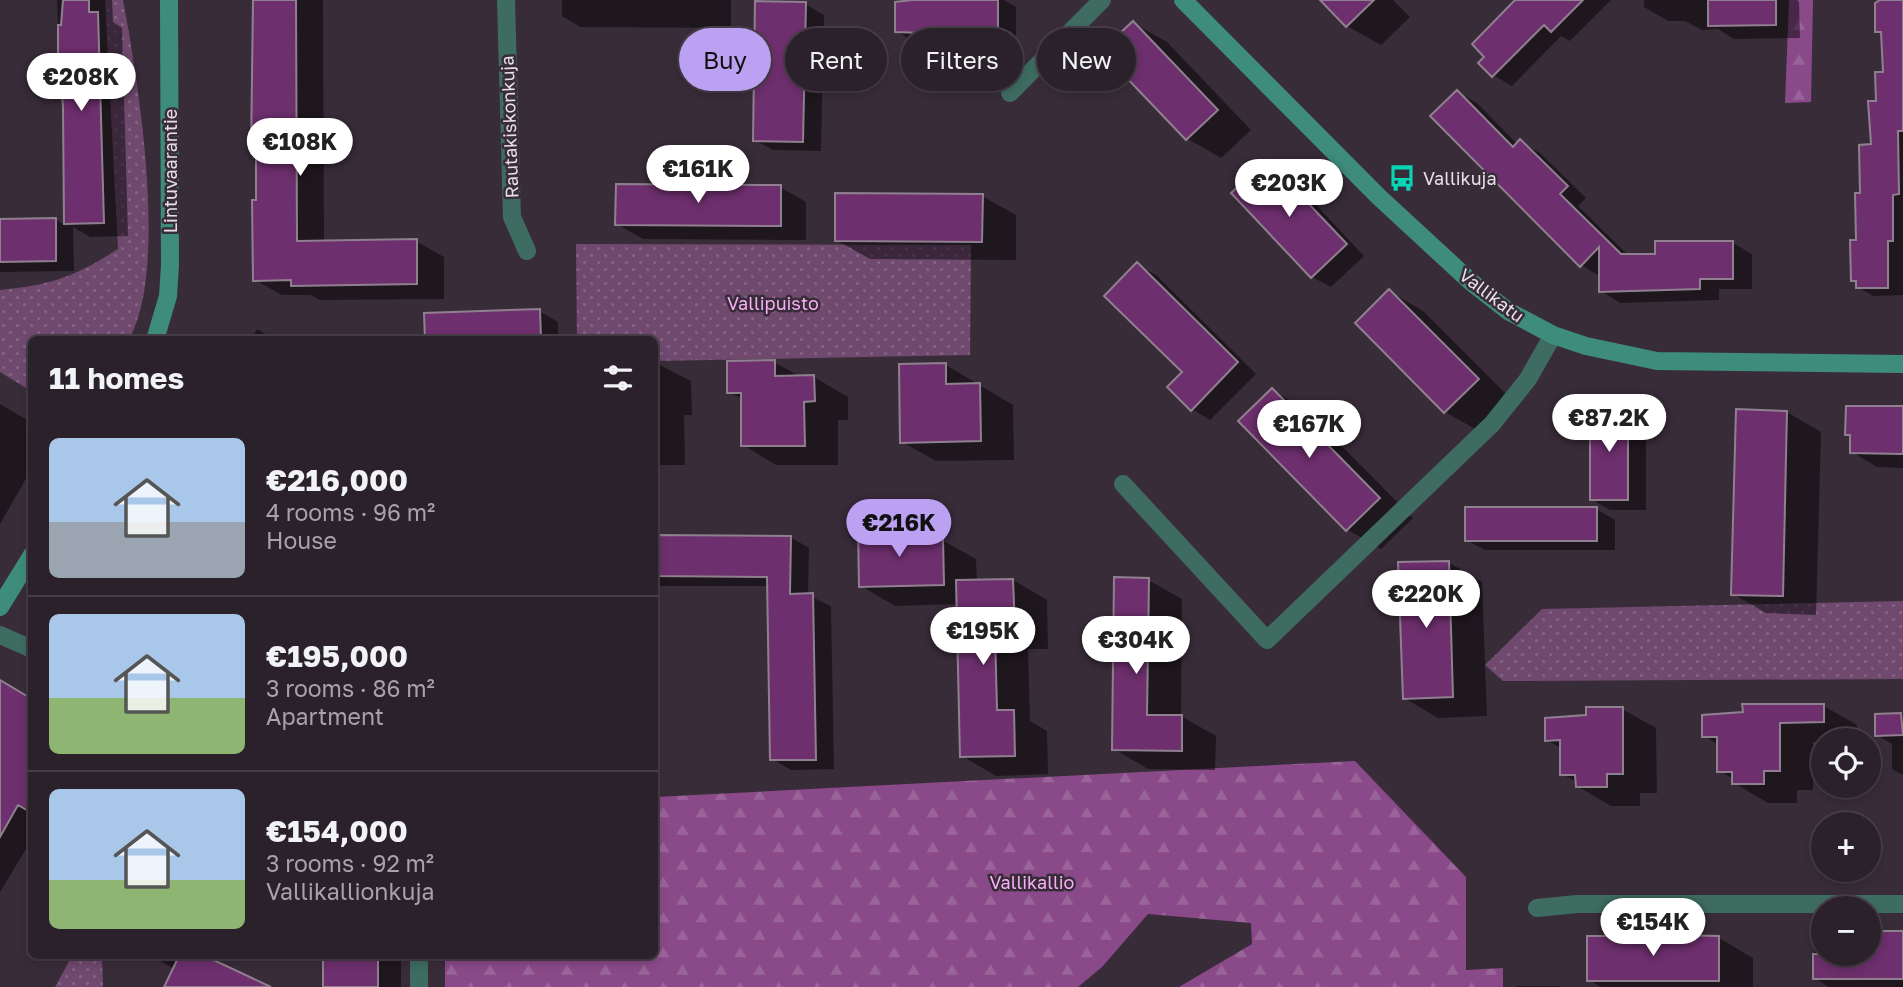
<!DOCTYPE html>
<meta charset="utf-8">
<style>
:root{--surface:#2b212b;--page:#372e37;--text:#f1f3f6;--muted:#a6a3a9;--line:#473e47;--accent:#bca0f2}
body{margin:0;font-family:"Golos Text",sans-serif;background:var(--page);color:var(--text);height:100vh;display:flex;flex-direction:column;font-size:26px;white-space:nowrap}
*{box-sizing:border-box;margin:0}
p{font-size:23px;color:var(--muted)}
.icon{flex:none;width:38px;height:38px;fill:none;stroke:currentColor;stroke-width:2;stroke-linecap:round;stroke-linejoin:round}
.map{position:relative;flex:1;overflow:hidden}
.panel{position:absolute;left:28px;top:336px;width:630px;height:623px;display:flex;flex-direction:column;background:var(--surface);border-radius:10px;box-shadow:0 4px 10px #0003,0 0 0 2px var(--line)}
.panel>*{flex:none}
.hud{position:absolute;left:679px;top:28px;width:665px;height:63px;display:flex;gap:14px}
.controls{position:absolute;left:1811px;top:728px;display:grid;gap:14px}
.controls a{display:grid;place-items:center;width:70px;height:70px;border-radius:50%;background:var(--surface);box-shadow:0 4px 10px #0003,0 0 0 2px var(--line);font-size:35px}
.price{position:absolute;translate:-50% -60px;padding:0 16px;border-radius:24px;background:#fff;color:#222;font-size:23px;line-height:46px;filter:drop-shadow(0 2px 4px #0008)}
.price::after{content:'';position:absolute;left:50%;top:42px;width:21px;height:16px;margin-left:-10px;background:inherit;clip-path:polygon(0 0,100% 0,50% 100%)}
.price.selected{background:var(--accent);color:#111}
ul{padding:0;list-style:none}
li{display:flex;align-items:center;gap:21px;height:175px;padding:0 21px}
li+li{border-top:2px solid var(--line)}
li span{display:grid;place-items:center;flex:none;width:196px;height:140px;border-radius:10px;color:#555}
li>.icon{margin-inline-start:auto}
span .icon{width:84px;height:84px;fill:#fffc;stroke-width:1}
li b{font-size:30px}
h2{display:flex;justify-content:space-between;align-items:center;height:84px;padding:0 21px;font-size:30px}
.pill{padding:0 24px;border-radius:32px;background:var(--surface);box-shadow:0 4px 10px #0003,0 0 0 2px var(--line);font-size:24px;line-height:63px}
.pill.selected{background:var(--accent);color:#111}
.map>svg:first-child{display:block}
</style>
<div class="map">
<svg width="1903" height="987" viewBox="0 0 1903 987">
<defs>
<pattern id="green-dots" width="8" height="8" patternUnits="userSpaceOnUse" patternTransform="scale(1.75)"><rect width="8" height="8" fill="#70496f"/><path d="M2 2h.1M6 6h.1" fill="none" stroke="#846384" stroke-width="1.8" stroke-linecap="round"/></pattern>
<pattern id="forest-firs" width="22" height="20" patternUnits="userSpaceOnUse" patternTransform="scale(1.75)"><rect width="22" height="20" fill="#8a4a89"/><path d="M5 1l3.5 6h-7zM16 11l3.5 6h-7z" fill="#9a649a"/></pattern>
</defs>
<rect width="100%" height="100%" fill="#392c39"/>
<path fill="url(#green-dots)" d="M 105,0 L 123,0 C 138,80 169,269 129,339 L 32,340 L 31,391 L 0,372 L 0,290 C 51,285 75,277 118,249 Z
M 576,244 L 971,245 L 970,355 L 655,361 L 654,340 L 577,339 Z
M 1903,601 L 1903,679 L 1503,681 L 1485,665 L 1542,609 Z
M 72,956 L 102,956 L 103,987 L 55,987 Z"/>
<path fill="url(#forest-firs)" d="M 1789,0 L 1813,0 L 1811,102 L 1785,103 Z
M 1355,761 L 1466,877 L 1466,970 L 1503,968 L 1503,987 L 1179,987 L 1252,944 L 1251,923 L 1148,914 L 1102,967 L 1078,987 L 445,987 L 445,956 L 654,956 L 655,797 Z"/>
<path fill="#0007" d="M 57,0 L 112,0 L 113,22 L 122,28 L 128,236 L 90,237 L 73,227 L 74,271 L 0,272 L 0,221 L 55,219 L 66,226 L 65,107 L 64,95 L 60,93 Z
M 254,0 L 323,0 L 324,242 L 416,241 L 444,257 L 444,299 L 320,300 L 311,295 L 282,295 L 255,280 L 258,202 L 257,154 L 253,152 Z
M 562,0 L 731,0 L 731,28 L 580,27 L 562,16 Z
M 913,0 L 1004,0 L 1016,7 L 1016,42 L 996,42 L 996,66 L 943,66 L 924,55 L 924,42 L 915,42 L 896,31 Z
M 1322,0 L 1393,0 L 1410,17 L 1381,45 L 1347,26 Z
M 1518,0 L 1611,0 L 1570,41 L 1561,36 L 1512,86 L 1493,75 Z
M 1644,0 L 1797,0 L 1799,2 L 1800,38 L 1734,39 L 1718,29 L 1702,30 L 1685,21 L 1668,21 L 1644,7 Z
M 805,4 L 824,15 L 821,151 L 773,150 L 755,140 Z
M 1133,23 L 1167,42 L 1251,130 L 1221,158 L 1188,139 Z
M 1457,92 L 1477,103 L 1517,144 L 1520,142 L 1540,153 L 1586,198 L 1578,206 L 1629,256 L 1657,256 L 1733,243 L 1752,254 L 1752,289 L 1719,289 L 1719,300 L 1620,303 L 1601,291 L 1601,277 L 1581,265 Z
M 1903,108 L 1903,295 L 1873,296 L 1858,287 L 1858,283 L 1852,280 L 1862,194 L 1873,146 Z
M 1267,162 L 1285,172 L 1364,256 L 1331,287 L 1312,277 Z
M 780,187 L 806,202 L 806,240 L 643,239 L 617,224 Z
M 982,196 L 1016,215 L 1016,260 L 870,259 L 836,240 Z
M 1137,265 L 1156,275 L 1256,374 L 1210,420 L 1192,409 L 1184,372 Z
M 1389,291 L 1423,311 L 1511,399 L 1479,431 L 1445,412 Z
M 539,311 L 558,322 L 558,340 L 426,340 Z
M 257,329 L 276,340 L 251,340 Z
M 654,362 L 691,381 L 692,415 L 684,415 L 685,465 L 654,465 Z
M 774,362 L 801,377 L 814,377 L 848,397 L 848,420 L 838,420 L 838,465 L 776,465 L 743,445 L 742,399 L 729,392 Z
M 946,365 L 1013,405 L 1014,460 L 936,461 L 902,442 Z
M 1272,390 L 1306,410 L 1413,518 L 1381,549 L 1348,530 L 1241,421 Z
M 0,404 L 29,421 L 25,428 L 32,432 L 32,468 L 0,524 Z
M 1903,408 L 1903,468 L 1877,467 L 1852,452 L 1852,437 L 1847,434 Z
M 1627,409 L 1646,420 L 1646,510 L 1610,510 L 1591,499 Z
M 1787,412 L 1821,432 L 1816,615 L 1766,613 L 1733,594 Z
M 1596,509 L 1615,520 L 1615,550 L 1485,550 L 1466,540 Z
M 903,529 L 923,540 L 942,540 L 976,559 L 977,581 L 1013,580 L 1047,600 L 1048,649 L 1028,649 L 1030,721 L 1047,731 L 1048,774 L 996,776 L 962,756 L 958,604 L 895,606 L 861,586 Z
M 654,537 L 790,537 L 809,548 L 808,595 L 831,606 L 834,769 L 791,770 L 772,759 L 769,586 L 657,586 L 654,584 Z
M 1448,562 L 1482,582 L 1487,716 L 1438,718 L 1404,698 Z
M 1148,580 L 1182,599 L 1181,716 L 1216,736 L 1215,770 L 1148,769 L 1114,749 Z
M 32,692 L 32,839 L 0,892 L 0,697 L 28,698 Z
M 1824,706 L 1857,725 L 1858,740 L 1813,742 L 1813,790 L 1797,790 L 1797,803 L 1768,803 L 1734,783 L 1734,779 L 1719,771 L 1719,745 L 1704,736 Z
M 1622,709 L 1656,728 L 1657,793 L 1640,793 L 1640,806 L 1611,806 L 1577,786 L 1577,782 L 1562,774 L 1562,749 L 1547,740 L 1588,717 Z
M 1903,713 L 1903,775 L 1892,769 L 1892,744 L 1877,735 L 1877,715 Z
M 1869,933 L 1903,933 L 1903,987 L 1829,987 L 1814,978 L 1814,937 L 1824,937 L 1824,954 L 1869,954 Z
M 1719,938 L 1753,958 L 1753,987 L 1601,987 L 1589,980 Z
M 162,956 L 224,956 L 220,964 L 265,987 L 165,987 L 174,969 L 159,960 Z
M 325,956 L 401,956 L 401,987 L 325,987 Z
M 1517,986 L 1560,986 L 1562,987 L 1517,987 Z"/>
<path fill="#6d2f6d" stroke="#90808f" stroke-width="2" d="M 63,0 L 89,0 L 89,12 L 98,12 L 104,223 L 64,224 L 63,107 L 62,94 L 58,94 L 58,25 L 61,25 Z
M 253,0 L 296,0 L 297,241 L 417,239 L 417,284 L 291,286 L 291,280 L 253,281 L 252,200 L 256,200 L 256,153 L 251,153 Z
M 912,0 L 998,0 L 998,32 L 978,32 L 978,57 L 922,56 L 923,33 L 895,32 L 895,2 Z
M 1320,0 L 1374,0 L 1346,27 Z
M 1515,0 L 1583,0 L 1551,32 L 1544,25 L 1492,77 L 1478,63 L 1484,57 L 1472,44 Z
M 1708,0 L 1776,0 L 1776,25 L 1708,26 Z
M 1880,0 L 1903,0 L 1903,131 L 1898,131 L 1899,194 L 1893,195 L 1893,241 L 1888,241 L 1888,288 L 1856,288 L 1856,281 L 1851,281 L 1850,240 L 1856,240 L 1855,193 L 1860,193 L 1859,145 L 1871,144 L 1868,101 L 1876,101 L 1875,72 L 1883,72 L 1881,32 L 1875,32 L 1875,3 Z
M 755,1 L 806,2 L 803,142 L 753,141 Z
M 1133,21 L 1218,110 L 1186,140 L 1101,51 Z
M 1457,90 L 1513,147 L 1520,139 L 1568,186 L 1560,194 L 1621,254 L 1655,254 L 1655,241 L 1733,241 L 1733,279 L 1700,279 L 1700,289 L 1599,292 L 1599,247 L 1580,267 L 1430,116 Z
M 1267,160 L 1347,244 L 1311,278 L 1231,193 Z
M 616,184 L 781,185 L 781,226 L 615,225 Z
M 835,193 L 983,194 L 982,242 L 835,241 Z
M 56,218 L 56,261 L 0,262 L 0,219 Z
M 1137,262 L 1238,362 L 1191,411 L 1167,387 L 1182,372 L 1104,296 Z
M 1389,289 L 1479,379 L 1444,413 L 1355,323 Z
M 540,309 L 541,340 L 425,340 L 424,313 Z
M 775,360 L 775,376 L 814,375 L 815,401 L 804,402 L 805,446 L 741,446 L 741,393 L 727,393 L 727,361 Z
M 946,363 L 946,384 L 980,383 L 981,441 L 900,443 L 899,364 Z
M 1272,388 L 1380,498 L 1346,531 L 1238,421 Z
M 1846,406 L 1903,406 L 1903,454 L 1850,453 L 1850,435 L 1845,435 Z
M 1590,408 L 1628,408 L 1628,500 L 1590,500 Z
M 1736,409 L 1787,411 L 1783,596 L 1731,595 Z
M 1465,507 L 1597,507 L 1597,541 L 1465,541 Z
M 904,527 L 904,539 L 943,538 L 944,585 L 859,587 L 858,528 Z
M 654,535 L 791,536 L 790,594 L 813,593 L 816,760 L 770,760 L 767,577 L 654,576 Z
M 1449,561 L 1453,697 L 1403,699 L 1398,562 Z
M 1114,577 L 1149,578 L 1147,715 L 1182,715 L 1182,751 L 1112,750 Z
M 1013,579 L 1015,630 L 995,630 L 997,710 L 1014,710 L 1015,756 L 960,757 L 956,580 Z
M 0,680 L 32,699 L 32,813 L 18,805 L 0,837 Z
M 1742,704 L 1824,704 L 1824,722 L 1780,723 L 1780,771 L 1764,771 L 1764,784 L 1732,784 L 1732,772 L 1717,772 L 1717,737 L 1702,737 L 1702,715 L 1743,712 Z
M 1586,707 L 1623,707 L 1623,774 L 1607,774 L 1607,787 L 1576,787 L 1575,775 L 1560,775 L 1560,740 L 1545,741 L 1545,718 L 1586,715 Z
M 1901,713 L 1903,735 L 1875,736 L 1875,714 Z
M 1869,931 L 1903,931 L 1903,979 L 1813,979 L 1813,954 L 1869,954 Z
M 1622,934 L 1719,936 L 1719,981 L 1587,981 L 1587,936 L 1622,936 Z
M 179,956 L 205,956 L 271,987 L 164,987 Z
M 323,956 L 378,956 L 378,987 L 323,987 Z"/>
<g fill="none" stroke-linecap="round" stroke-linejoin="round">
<path stroke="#3e6c61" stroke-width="18" d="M 506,0 L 512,217 L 527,251
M 1010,93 L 1102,0
M 1123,484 L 1267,640 L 1492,424 L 1528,379 L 1553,335
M 0,635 L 32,649
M 1537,908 L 1577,904 L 1903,904
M 419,956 L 419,987"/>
<path stroke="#3e8d7c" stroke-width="18" d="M 1183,0 L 1379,197 L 1471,282 L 1508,311 L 1553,335 L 1586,346 L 1657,361 L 1903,364
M 155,340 L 168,296 L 170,265 L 169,0
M 0,607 L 32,555"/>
</g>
<defs>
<symbol id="bus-bare" viewBox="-9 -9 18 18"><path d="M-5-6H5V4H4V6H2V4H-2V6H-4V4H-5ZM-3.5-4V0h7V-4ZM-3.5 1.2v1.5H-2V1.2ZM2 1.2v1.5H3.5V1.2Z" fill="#06d5b6" stroke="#392c39" stroke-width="2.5" paint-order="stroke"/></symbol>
</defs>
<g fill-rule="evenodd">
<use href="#bus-bare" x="1383" y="159" width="38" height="38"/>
</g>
<g text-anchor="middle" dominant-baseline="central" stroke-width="5" stroke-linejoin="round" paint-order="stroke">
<g font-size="18" fill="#e7dee6" stroke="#392c39">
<text transform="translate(509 127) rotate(-92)">Rautakiskonkuja</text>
<text transform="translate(170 171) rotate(-90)">Lintuvaarantie</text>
<text transform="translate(1492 295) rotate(37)">Vallikatu</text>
</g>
<g font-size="18" fill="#e7dee6" stroke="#392c39" text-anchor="start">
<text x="1423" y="178">Vallikuja</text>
</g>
<g font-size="18" fill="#f6aff4" stroke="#392c39">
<text x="773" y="303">Vallipuisto</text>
<text x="1032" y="882">Vallikallio</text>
</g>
</g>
</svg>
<div class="controls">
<a><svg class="icon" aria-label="locate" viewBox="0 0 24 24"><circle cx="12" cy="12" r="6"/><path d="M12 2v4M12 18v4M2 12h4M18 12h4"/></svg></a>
<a>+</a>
<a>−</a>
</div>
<b class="price" style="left:81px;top:113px">€208K</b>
<b class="price" style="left:300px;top:178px">€108K</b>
<b class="price" style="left:698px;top:205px">€161K</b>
<b class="price" style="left:1289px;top:219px">€203K</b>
<b class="price" style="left:1609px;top:454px">€87.2K</b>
<b class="price" style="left:1309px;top:460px">€167K</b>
<b class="price selected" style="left:899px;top:559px">€216K</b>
<b class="price" style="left:1426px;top:630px">€220K</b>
<b class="price" style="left:983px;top:667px">€195K</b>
<b class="price" style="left:1136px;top:676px">€304K</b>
<b class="price" style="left:1653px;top:958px">€154K</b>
<div class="hud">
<a class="pill selected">Buy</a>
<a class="pill">Rent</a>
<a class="pill">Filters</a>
<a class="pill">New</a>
</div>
<section class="panel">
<h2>11 homes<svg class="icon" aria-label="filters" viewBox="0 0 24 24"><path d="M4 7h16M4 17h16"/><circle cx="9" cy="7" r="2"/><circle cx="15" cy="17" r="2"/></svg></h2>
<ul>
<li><span style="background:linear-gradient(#a9c7e8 60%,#9aa5b1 0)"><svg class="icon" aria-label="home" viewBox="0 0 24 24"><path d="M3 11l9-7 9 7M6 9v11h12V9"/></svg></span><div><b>€216,000</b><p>4 rooms · 96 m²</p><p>House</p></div></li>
<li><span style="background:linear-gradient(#a9c7e8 60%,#8fb573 0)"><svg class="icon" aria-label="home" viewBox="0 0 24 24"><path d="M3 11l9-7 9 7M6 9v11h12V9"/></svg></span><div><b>€195,000</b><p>3 rooms · 86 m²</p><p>Apartment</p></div></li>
<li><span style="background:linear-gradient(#a9c7e8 65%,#8fb573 0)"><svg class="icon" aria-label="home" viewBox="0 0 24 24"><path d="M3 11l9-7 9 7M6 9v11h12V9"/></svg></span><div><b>€154,000</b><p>3 rooms · 92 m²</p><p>Vallikallionkuja</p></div></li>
</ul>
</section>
</div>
